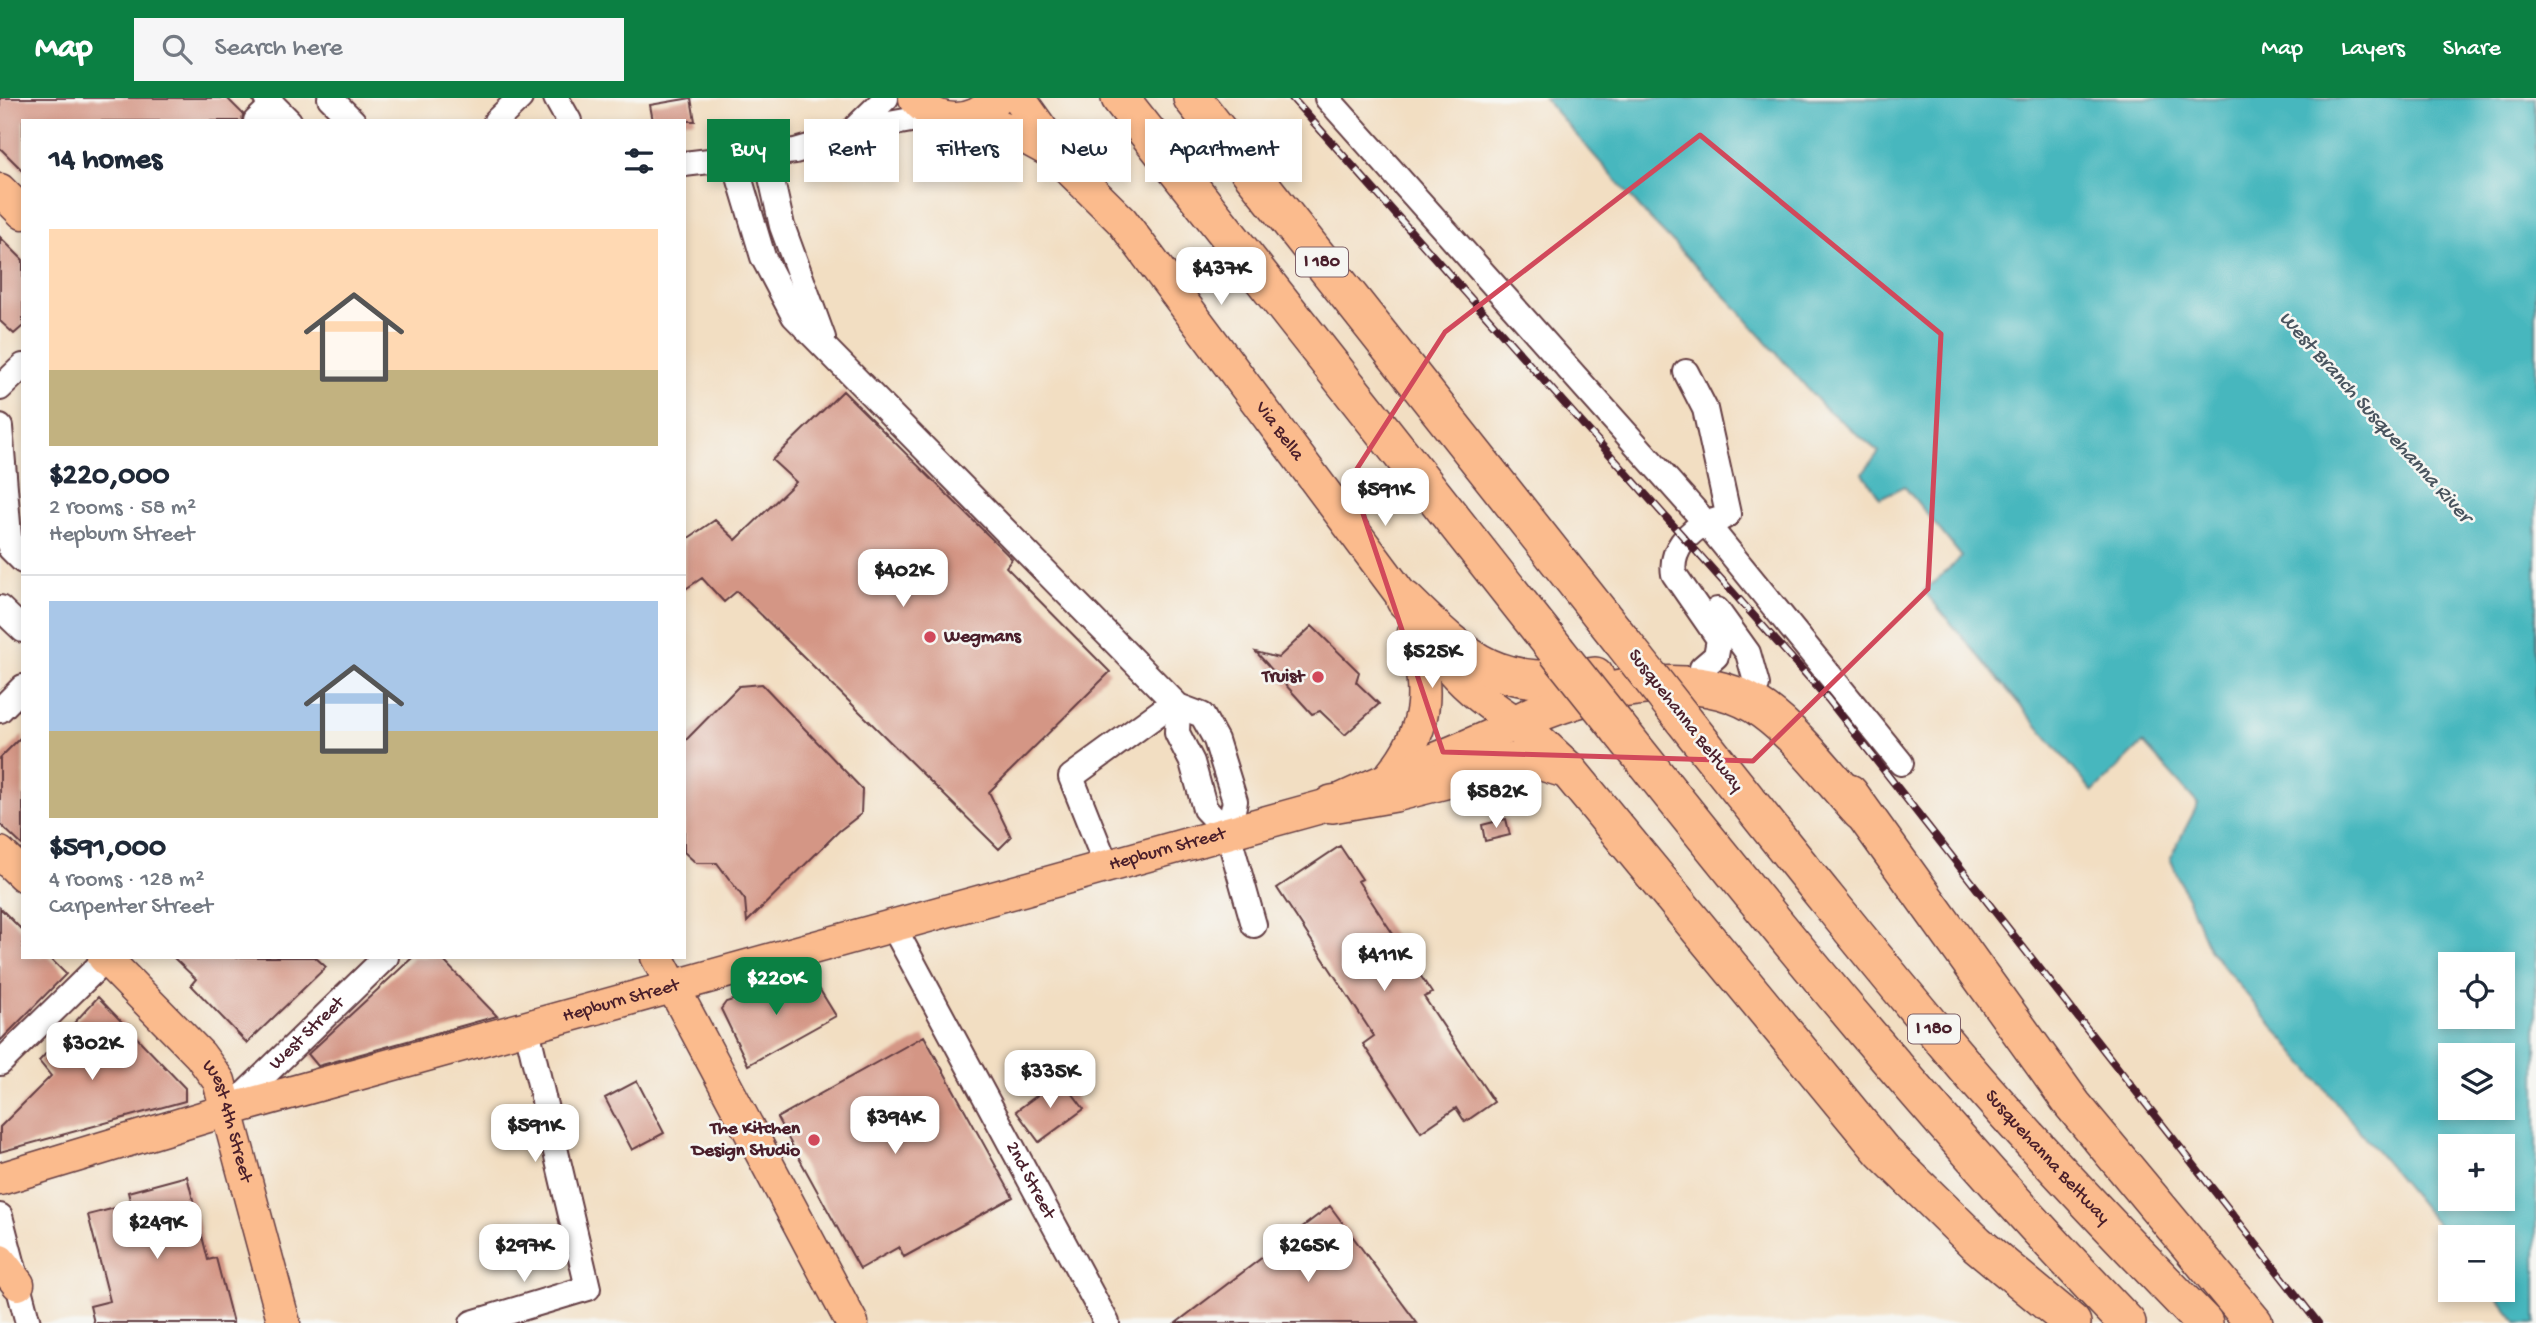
<!DOCTYPE html>
<meta charset="utf-8">
<style>
:root{--surface:#fff;--page:#f6f6f7;--text:#1f2937;--muted:#747a83;--line:#e0e1e3;--accent:#0b8043}
body{margin:0;font-family:"Gochi Hand",sans-serif;background:var(--page);color:var(--text);height:100vh;display:flex;flex-direction:column;font-size:26px;white-space:nowrap}
*{box-sizing:border-box;margin:0}
p{font-size:23px;color:var(--muted)}
.icon{flex:none;width:38px;height:38px;fill:none;stroke:currentColor;stroke-width:2;stroke-linecap:round;stroke-linejoin:round}
.map{position:relative;flex:1;overflow:hidden}
.drawer{position:absolute;left:21px;top:21px;width:665px;height:840px;display:flex;flex-direction:column;background:var(--surface);border-radius:0px;box-shadow:0 4px 10px #0003}
.drawer>*{flex:none}
.banner{position:absolute;left:707px;top:21px;width:665px;height:63px;display:flex;gap:14px}
.controls{position:absolute;left:2438px;top:854px;display:grid;gap:14px}
.controls a{display:grid;place-items:center;width:77px;height:77px;border-radius:0px;background:var(--surface);box-shadow:0 4px 10px #0003;font-size:35px}
.price{position:absolute;translate:-50% -60px;padding:0 16px;border-radius:14px;background:#fff;color:#222;font-size:23px;line-height:46px;filter:drop-shadow(0 2px 4px #0008)}
.price::after{content:'';position:absolute;left:50%;top:42px;width:21px;height:16px;margin-left:-10px;background:inherit;clip-path:polygon(0 0,100% 0,50% 100%)}
.price.on{background:var(--accent);color:#fff}
ul{padding:0;list-style:none}
li{display:grid;align-content:center;gap:14px;height:371px;padding:0 28px}
li+li{border-top:2px solid var(--line)}
li span{display:grid;place-items:center;height:217px;border-radius:0px;color:#555}
li>.icon{margin-inline-start:auto}
span .icon{width:126px;height:126px;fill:#fffc;stroke-width:1}
li b{font-size:30px}
h2{display:flex;justify-content:space-between;align-items:center;height:84px;padding:0 28px;font-size:30px}
.pill{padding:0 24px;border-radius:0px;background:var(--surface);box-shadow:0 4px 10px #0003;font-size:24px;line-height:63px}
.pill.on{background:var(--accent);color:#fff}
header{display:flex;align-items:center;gap:42px;box-sizing:border-box;height:98px;padding:0 35px;background:var(--accent);color:#fff}
header strong{font-size:33px}
nav{display:flex;gap:38px;margin-inline-start:auto;font-size:24px}
.search{width:490px;height:63px;background:var(--page);display:flex;align-items:center;gap:18px;box-sizing:border-box;padding:0 24px;border-radius:0px;color:var(--muted);font-size:26px}
.map>svg:first-child{display:block}
</style>
<header>
<strong>Map</strong>
<div class="search"><svg class="icon" aria-label="search" viewBox="0 0 24 24"><circle cx="10" cy="10" r="6"/><path d="M15 15l6 6"/></svg>Search here</div>
<nav><a>Map</a><a>Layers</a><a>Share</a></nav>
</header>
<div class="map">
<svg width="2536" height="1225" viewBox="0 0 2536 1225">
<rect width="100%" height="100%" fill="#f6f6f2"/>
<filter id="ink" filterUnits="userSpaceOnUse"><feTurbulence type="fractalNoise" baseFrequency=".0143" numOctaves="2"/><feDisplacementMap in="SourceGraphic" scale="14" xChannelSelector="R" yChannelSelector="G"/><feConvolveMatrix kernelMatrix="1 2 1 2 8 2 1 2 1" color-interpolation-filters="sRGB"/></filter>
<filter id="wash" filterUnits="userSpaceOnUse"><feTurbulence type="fractalNoise" baseFrequency=".00686" numOctaves="4" result="noise"/><feDisplacementMap in="SourceGraphic" scale="28" xChannelSelector="R" yChannelSelector="G"/><feGaussianBlur stdDeviation="1.57" result="paint"/><feColorMatrix in="noise" values="0 0 0 0 0 0 0 0 0 0 0 0 0 0 0 0 0 1.4 0 .05"/><feComposite in="paint" operator="in"/></filter>
<g filter="url(#wash)">
<rect width="100%" height="100%" fill="#f2dec2"/>
<path fill="#47b7be" stroke="#486b74" stroke-width="2" fill-rule="evenodd" d="M 1544,0 L 2536,0 L 2536,1225 L 2517,1225 L 2491,1192 L 2502,1192 L 2502,1139 L 2450,1142 L 2209,851 L 2170,760 L 2198,706 L 2143,645 L 2093,694 L 1924,493 L 1962,459 L 1904,388 L 1880,400 L 1863,375 L 1879,354 L 1824,309 L 1732,205 L 1649,120 ZM 2450,866 L 2502,866 L 2502,919 L 2450,919 ZM 2450,957 L 2502,957 L 2502,1010 L 2450,1010 ZM 2450,1048 L 2502,1048 L 2502,1101 L 2450,1101 Z"/>
<g id="blocks">
<path fill="#d49685" d="M 0,0 L 227,0 L 243,16 L 242,23 L 23,23 L 23,73 L 0,50 Z
M 691,0 L 695,23 L 653,23 L 650,7 Z
M 0,139 L 23,162 L 23,228 L 14,236 L 0,223 Z
M 843,293 L 1012,461 L 1006,469 L 1110,574 L 989,694 L 1011,739 L 999,751 L 737,493 L 724,504 L 702,480 L 684,492 L 684,443 L 715,422 L 736,442 L 796,384 L 772,362 Z
M 1312,528 L 1359,574 L 1356,584 L 1379,606 L 1345,637 L 1320,613 L 1312,616 L 1256,554 L 1278,560 Z
M 762,586 L 862,691 L 861,716 L 839,733 L 747,824 L 745,802 L 717,765 L 696,765 L 684,754 L 684,644 L 739,588 Z
M 23,637 L 23,748 L 0,726 L 0,660 Z
M 1506,721 L 1510,737 L 1485,743 L 1482,727 Z
M 1340,748 L 1362,781 L 1358,783 L 1432,895 L 1424,899 L 1494,1004 L 1465,1024 L 1456,1010 L 1421,1034 L 1363,946 L 1374,938 L 1277,790 Z
M 0,810 L 23,833 L 23,859 L 49,859 L 66,876 L 0,943 Z
M 173,859 L 315,859 L 326,869 L 247,945 L 191,887 L 196,881 Z
M 413,859 L 440,859 L 497,918 L 318,968 L 308,956 Z
M 812,879 L 836,918 L 748,967 L 721,911 L 726,904 Z
M 98,899 L 185,990 L 185,1003 L 0,1054 L 0,1029 L 51,978 L 39,963 Z
M 924,938 L 1013,1099 L 904,1159 L 899,1149 L 860,1171 L 777,1020 Z
M 1061,980 L 1084,1011 L 1039,1044 L 1016,1013 Z
M 637,983 L 664,1035 L 632,1052 L 605,1000 Z
M 187,1078 L 208,1162 L 216,1160 L 233,1225 L 94,1225 L 90,1208 L 110,1203 L 88,1117 L 131,1106 L 128,1094 Z
M 1330,1108 L 1417,1225 L 1176,1225 Z"/>
</g>
</g>
<g filter="url(#ink)">
<use href="#blocks" fill-opacity="0" stroke="#633c42" stroke-width="2"/>
<g fill="none" stroke-linecap="round" stroke-linejoin="round">
<defs>
<g id="minor">
<path d="M 266,0 L 289,23"/>
<path d="M 330,0 L 353,23"/>
<path d="M 556,0 L 569,23"/>
<path d="M 1327,0 L 1706,425 L 1901,665"/>
<path d="M 256,23 L 273,7"/>
<path d="M 496,23 L 520,0"/>
<path d="M 852,33 L 886,0"/>
<path d="M 766,57 L 782,128 L 823,240"/>
<path d="M 734,62 L 763,159 L 794,218 L 1178,608 L 1202,617 L 1216,642 L 1235,703 L 1228,735 L 1254,827"/>
<path d="M 684,66 L 795,53 L 889,26 L 933,18"/>
<path d="M 1686,274 L 1705,311 L 1728,416 C 1721,422 1717,422 1708,425 C 1688,432 1670,454 1674,476 L 1719,541 L 1716,558 L 1702,570"/>
<path d="M 0,290 L 23,268"/>
<path d="M 0,329 L 10,450 L 23,463"/>
<path d="M 0,510 L 23,532"/>
<path d="M 1717,512 L 1748,555 L 1757,587"/>
<path d="M 1178,608 L 1177,635 L 1192,664 L 1205,711 L 1228,735"/>
<path d="M 0,612 L 23,589"/>
<path d="M 1107,769 L 1071,679 L 1174,604"/>
<path id="s1" d="M 893,828 L 1107,1225"/>
<path d="M 0,965 L 108,859"/>
<path id="s2" d="M 228,1012 L 386,859"/>
<path d="M 0,1118 L 28,1225"/>
<path d="M 472,1225 L 588,1190 L 527,931"/>
</g>
<g id="major">
<path d="M 915,0 C 938,28 973,28 997,0"/>
<path d="M 1019,0 L 1055,50"/>
<path id="s3" d="M 973,18 L 1015,34 L 1053,55 L 1122,123 L 1405,502 C 1439,561 1458,588 1517,625"/>
<path d="M 0,92 L 23,115"/>
<path d="M 1390,678 C 1430,629 1429,593 1414,534"/>
<path d="M 0,755 L 23,777"/>
<path id="s4" d="M 104,859 L 200,957 L 219,983 L 284,1225"/>
<path d="M 657,859 L 852,1225"/>
<path id="s5" d="M 0,1081 L 228,1012 L 1332,706 C 1393,676 1457,655 1517,625"/>
<path d="M 0,1163 L 18,1186"/>
</g>
<g id="highway">
<path d="M 1120,0 L 1556,552"/>
<path d="M 1192,0 L 1621,542"/>
<path d="M 1405,502 C 1471,567 1498,591 1595,578"/>
<path id="s6" d="M 1683,621 C 1779,742 1875,863 1975,980 C 2048,1064 2126,1145 2204,1225"/>
<path d="M 1619,631 C 1782,836 1945,1036 2127,1225"/>
<path d="M 1849,695 L 2073,1007 L 2254,1225"/>
<path d="M 1332,706 L 1395,695 L 1518,663 L 1539,663 L 1568,672"/>
<path d="M 1861,714 C 1830,681 1801,640 1764,613 C 1698,565 1585,591 1517,625 L 1568,672 L 1882,1053 L 1977,1146 L 2072,1225"/>
</g>
</defs>
<use href="#minor" stroke="#633c42" stroke-width="28"/>
<use href="#major" stroke="#633c42" stroke-width="35"/>
<use href="#highway" stroke="#633c42" stroke-width="40"/>
<use href="#minor" stroke="#fff" stroke-width="24"/>
<use href="#major" stroke="#fbbb8d" stroke-width="32"/>
<use href="#highway" stroke="#fbbb8d" stroke-width="37"/>
<defs>
<path id="rail" d="M 1292,0 L 1828,601 L 2318,1225"/>
</defs>
<use href="#rail" stroke="#4a1f2b" stroke-width="8"/>
<use href="#rail" stroke="#f6f6f2" stroke-width="5" stroke-dasharray="16" stroke-linecap="butt"/>
<defs>
<path id="highway-bridge" d="M 1621,542 L 1683,621
M 1556,552 L 1619,631"/>
</defs>
<use href="#highway-bridge" stroke="#633c42" stroke-width="40" stroke-linecap="butt"/>
<use href="#highway-bridge" stroke="#fbbb8d" stroke-width="37"/>
</g>
</g>
<path fill="none" stroke="#d1495b" stroke-width="5" stroke-linejoin="round" d="M 1700,37 L 1941,236 L 1928,491 L 1753,663 L 1443,654 L 1351,380 L 1445,234 Z"/>
<g fill="#d1495b" stroke="#f6f6f2" stroke-width="2.5">
<circle cx="930" cy="539" r="7"/>
<circle cx="1318" cy="579" r="7"/>
<circle cx="814" cy="1042" r="7"/>
</g>
<g text-anchor="middle" dominant-baseline="central" stroke-width="5" stroke-linejoin="round" paint-order="stroke">
<g fill="#f6f6f2" stroke="#7e6067" stroke-width="2">
<rect x="1296" y="149.5" width="52" height="29" rx="5"/>
<rect x="1908" y="916.5" width="52" height="29" rx="5"/>
</g>
<g font-size="18" font-weight="bold" fill="#4a1f2b">
<text x="1322" y="164">I 180</text>
<text x="1934" y="931">I 180</text>
</g>
<g font-size="19" fill="#4a1f2b" stroke="#f6f6f2">
<text stroke="none"><textPath href="#s3" startOffset="448">Via Bella</textPath></text>
<text transform="translate(1685 623) rotate(52)">Susquehanna Beltway</text>
<text stroke="none"><textPath href="#s5" startOffset="1213">Hepburn Street</textPath></text>
<text stroke="none"><textPath href="#s5" startOffset="646">Hepburn Street</textPath></text>
<text stroke="none"><textPath href="#s2" startOffset="110">West Street</textPath></text>
<text stroke="none"><textPath href="#s4" startOffset="210">West 4th Street</textPath></text>
<text stroke="none"><textPath href="#s6" startOffset="570">Susquehanna Beltway</textPath></text>
<text stroke="none"><textPath href="#s1" startOffset="289">2nd Street</textPath></text>
</g>
<g font-size="19" font-weight="bold" fill="#4a1f2b" stroke="#f6f6f2" text-anchor="end">
<text x="944" y="539" text-anchor="start">Wegmans</text>
<text x="1304" y="579">Truist</text>
<text x="800" y="1031">The Kitchen<tspan x="800" dy="22">Design Studio</tspan></text>
</g>
<g font-size="21" font-style="italic" fill="#49545e" stroke="#f6f6f2">
<text transform="translate(2374 320) rotate(48)">West Branch Susquehanna River</text>
</g>
</g>
</svg>
<div class="controls">
<a><svg class="icon" aria-label="locate" viewBox="0 0 24 24"><circle cx="12" cy="12" r="6"/><path d="M12 2v4M12 18v4M2 12h4M18 12h4"/></svg></a>
<a><svg class="icon" aria-label="layers" viewBox="0 0 24 24"><path d="M12 4l9 5-9 5-9-5zM3 14l9 5 9-5"/></svg></a>
<a>+</a>
<a>−</a>
</div>
<b class="price" style="left:1221px;top:209px">$437K</b>
<b class="price" style="left:1385px;top:430px">$591K</b>
<b class="price" style="left:903px;top:511px">$402K</b>
<b class="price" style="left:1432px;top:592px">$525K</b>
<b class="price" style="left:1496px;top:732px">$582K</b>
<b class="price" style="left:1384px;top:895px">$411K</b>
<b class="price on" style="left:776px;top:919px">$220K</b>
<b class="price" style="left:92px;top:984px">$302K</b>
<b class="price" style="left:1050px;top:1012px">$335K</b>
<b class="price" style="left:895px;top:1058px">$394K</b>
<b class="price" style="left:535px;top:1066px">$591K</b>
<b class="price" style="left:157px;top:1163px">$249K</b>
<b class="price" style="left:524px;top:1186px">$297K</b>
<b class="price" style="left:1308px;top:1186px">$265K</b>
<div class="banner">
<a class="pill on">Buy</a>
<a class="pill">Rent</a>
<a class="pill">Filters</a>
<a class="pill">New</a>
<a class="pill">Apartment</a>
</div>
<section class="drawer">
<h2>14 homes<svg class="icon" aria-label="filters" viewBox="0 0 24 24"><path d="M4 7h16M4 17h16"/><circle cx="9" cy="7" r="2"/><circle cx="15" cy="17" r="2"/></svg></h2>
<ul>
<li><span style="background:linear-gradient(#ffd9b3 65%,#c2b280 0)"><svg class="icon" aria-label="home" viewBox="0 0 24 24"><path d="M3 11l9-7 9 7M6 9v11h12V9"/></svg></span><div><b>$220,000</b><p>2 rooms · 58 m²</p><p>Hepburn Street</p></div></li>
<li><span style="background:linear-gradient(#a9c7e8 60%,#c2b280 0)"><svg class="icon" aria-label="home" viewBox="0 0 24 24"><path d="M3 11l9-7 9 7M6 9v11h12V9"/></svg></span><div><b>$591,000</b><p>4 rooms · 128 m²</p><p>Carpenter Street</p></div></li>
</ul>
</section>
</div>
